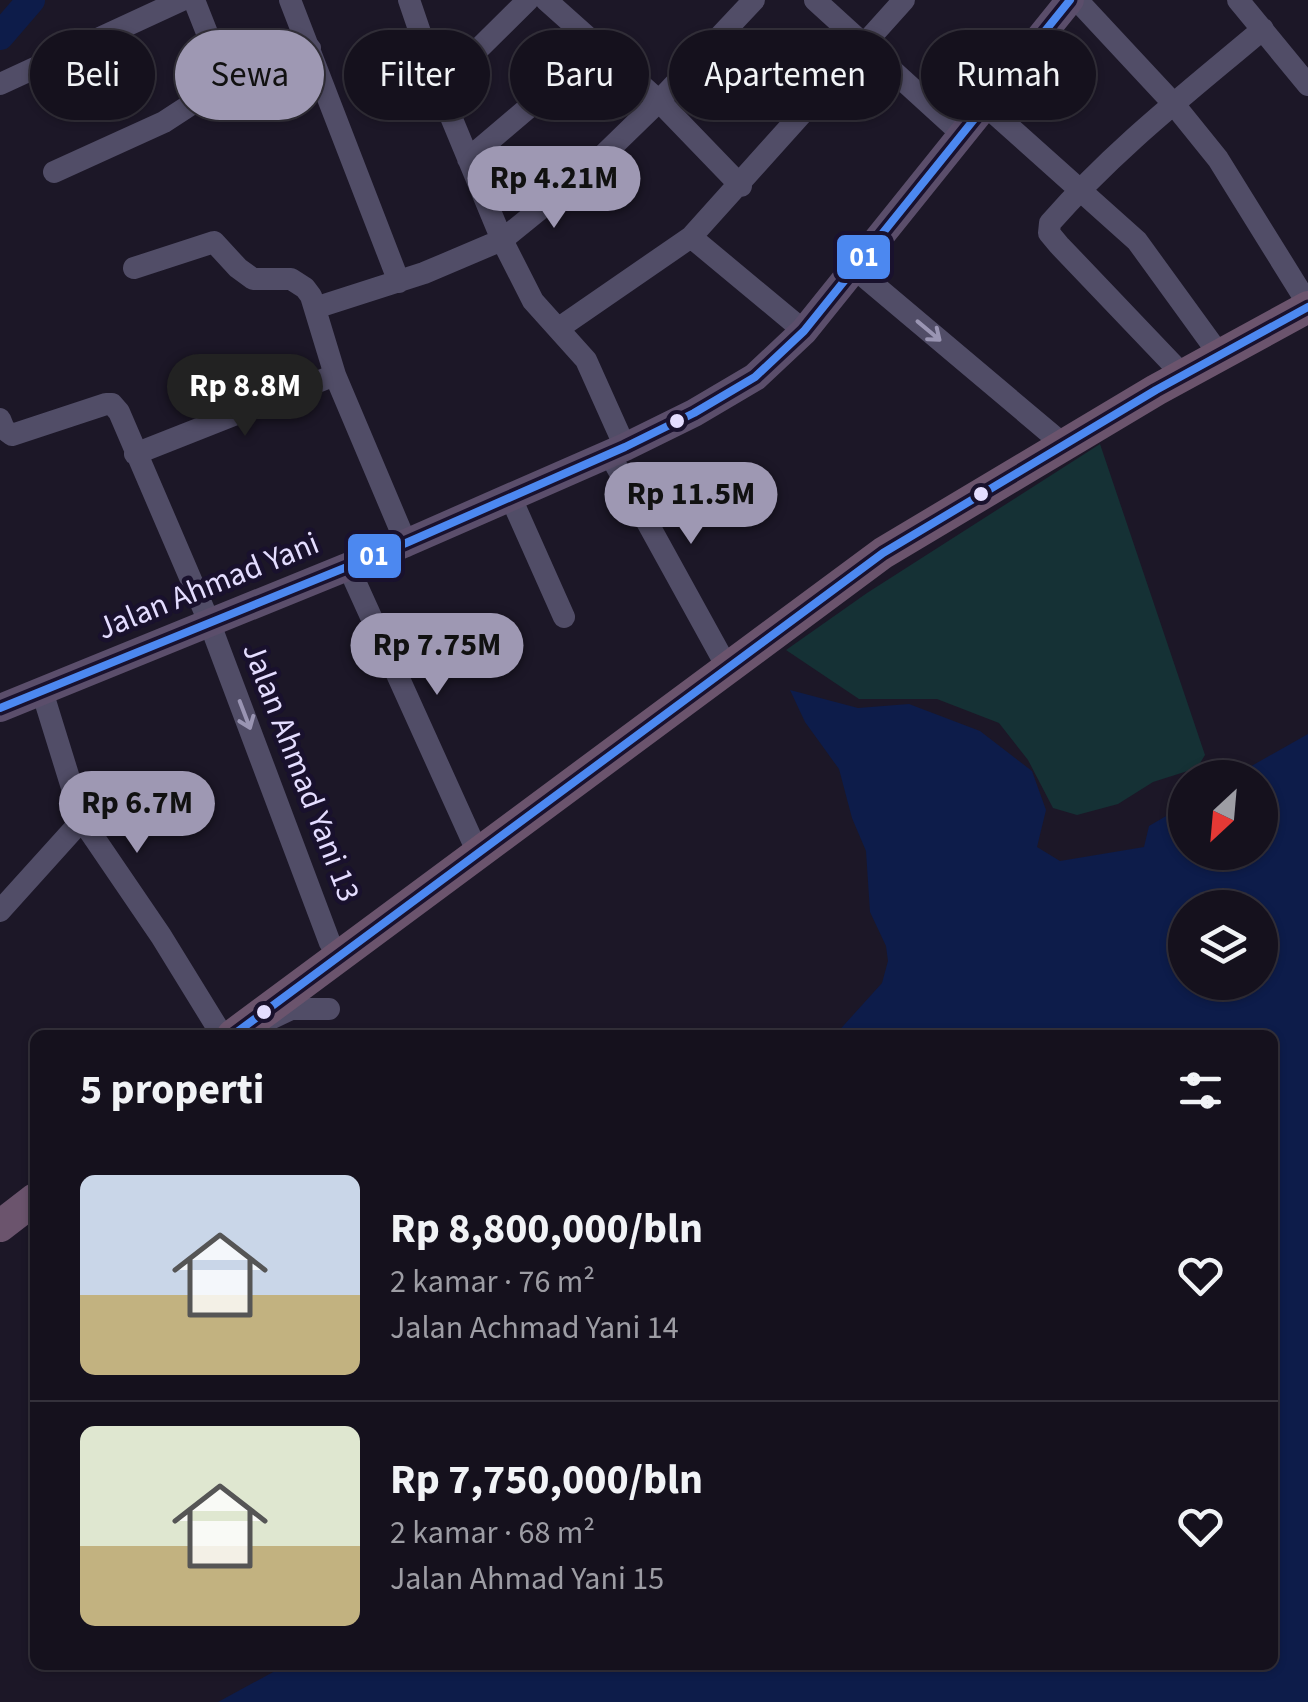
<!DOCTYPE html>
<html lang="id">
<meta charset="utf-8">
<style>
:root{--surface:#15111d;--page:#1e1a26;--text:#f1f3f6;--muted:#9d9da4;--line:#34313b;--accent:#9e98b3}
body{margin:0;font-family:"Source Sans 3",sans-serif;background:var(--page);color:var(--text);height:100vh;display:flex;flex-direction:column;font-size:38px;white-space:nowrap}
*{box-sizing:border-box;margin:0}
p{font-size:32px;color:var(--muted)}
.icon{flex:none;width:55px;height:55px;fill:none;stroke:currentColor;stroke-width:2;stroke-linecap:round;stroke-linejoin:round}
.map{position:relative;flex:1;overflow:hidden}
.details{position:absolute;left:30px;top:1030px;width:1248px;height:640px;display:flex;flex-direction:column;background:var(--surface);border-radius:15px;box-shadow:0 2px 8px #0004,0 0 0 2px var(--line)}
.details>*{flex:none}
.hud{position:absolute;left:30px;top:30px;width:1250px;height:90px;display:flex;gap:20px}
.needle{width:65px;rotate:206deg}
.tools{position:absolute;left:1168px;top:760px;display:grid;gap:20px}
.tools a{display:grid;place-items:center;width:110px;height:110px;border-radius:50%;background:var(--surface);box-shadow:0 2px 8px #0004,0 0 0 2px var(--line);font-size:50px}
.price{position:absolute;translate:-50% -85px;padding:0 22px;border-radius:35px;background:var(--accent);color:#111;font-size:32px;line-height:65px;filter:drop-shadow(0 2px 5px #0008)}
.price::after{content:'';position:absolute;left:50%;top:60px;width:30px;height:22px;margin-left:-15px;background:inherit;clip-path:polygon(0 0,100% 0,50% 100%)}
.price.active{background:#222;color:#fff}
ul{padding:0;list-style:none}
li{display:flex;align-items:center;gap:30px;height:250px;padding:0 50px}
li+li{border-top:2px solid var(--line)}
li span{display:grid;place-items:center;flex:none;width:280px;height:200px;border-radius:15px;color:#555}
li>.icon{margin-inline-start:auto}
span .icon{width:120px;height:120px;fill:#fffc;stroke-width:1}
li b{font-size:42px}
h2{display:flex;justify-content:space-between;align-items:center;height:120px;padding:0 50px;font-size:42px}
.chip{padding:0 35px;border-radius:45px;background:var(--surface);box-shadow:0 2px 8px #0004,0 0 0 2px var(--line);font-size:35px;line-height:90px}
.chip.active{background:var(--accent);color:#111}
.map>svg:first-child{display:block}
</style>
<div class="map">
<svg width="1308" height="1702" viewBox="0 0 1308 1702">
<rect width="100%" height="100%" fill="#1c1727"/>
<path fill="#153135" d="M 1100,444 L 1205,755 L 1197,768 L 1153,782 L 1118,804 L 1077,815 L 1053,808 L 1028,760 L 999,723 L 937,699 L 859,699 L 786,650 L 867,593 Z"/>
<path fill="#0d1c4a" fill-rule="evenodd" d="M 790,690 L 858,708 L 909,704 L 980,731 L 1032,771 L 1046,810 L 1037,847 L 1060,861 L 1144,847 L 1149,826 L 1185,805 L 1185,852 L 1260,852 L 1260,778 L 1232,777 L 1308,734 L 1308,1702 L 218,1702 L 286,1665 L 1272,1665 L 1272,1035 L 835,1035 L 882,983 L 888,961 L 886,946 L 870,912 L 866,851 L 852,818 L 839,769 L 805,722 ZM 1185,908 L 1260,908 L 1260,982 L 1185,982 Z"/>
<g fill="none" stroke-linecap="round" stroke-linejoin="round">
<path stroke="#0d1c4a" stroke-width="28" d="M 0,36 L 31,0"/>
<path stroke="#514d67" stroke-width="22" d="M 194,0 L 226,81
M 290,0 L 399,282
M 409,0 L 439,88 L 502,240 L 533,301 L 586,360 L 625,447
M 546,0 L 659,101 L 741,186
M 815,0 L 961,133
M 1077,0 L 1172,102 L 1218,159 L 1308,304
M 1238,0 L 1308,85
M 0,84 L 182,0
M 439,88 L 528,0
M 985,105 L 1137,241 L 1219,354
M 468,159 L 542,96 L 595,44
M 54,172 L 164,122 L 233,77 L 310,48
M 691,237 L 904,0
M 134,268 L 214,242 L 238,268 L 253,279 L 291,279 L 305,288 L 311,296 L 335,375 L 406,543
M 854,268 L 1064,445
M 315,308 L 424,273 L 502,240 L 587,171 L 659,101 L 754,0
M 559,328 L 691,237 L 804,331
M 1183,375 L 1059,245 L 1049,233 L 1050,223 C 1117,147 1186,94 1263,29
M 0,419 L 4,429 L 12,435 L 106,404 L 112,404 L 119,412 L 210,624 L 330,943
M 609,453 L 727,667
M 135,454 L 335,375
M 511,498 L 564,617
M 348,566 L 477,851
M 42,691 L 82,820 L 161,936 L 217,1027
M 0,911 L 82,820
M 270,1019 L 291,1009 L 329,1009"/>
<path stroke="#5b4e6b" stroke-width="28" d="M 0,708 L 406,543 L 625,447 L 694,413 L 755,377 L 804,331 L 1070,0"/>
<path stroke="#6b546d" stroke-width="32" d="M 233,1035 L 883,553 L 1156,390 L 1308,307
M 0,1226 L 35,1199"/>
<defs>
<path id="bus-1" d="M 0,708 L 406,543 L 625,447 L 694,413 L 755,377 L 804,331 L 1070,0
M 233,1035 L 883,553 L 1156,390 L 1308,307"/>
</defs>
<use href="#bus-1" stroke="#19112d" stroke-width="15"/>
<use href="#bus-1" stroke="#4c88f0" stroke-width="8"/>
</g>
<defs><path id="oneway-shaft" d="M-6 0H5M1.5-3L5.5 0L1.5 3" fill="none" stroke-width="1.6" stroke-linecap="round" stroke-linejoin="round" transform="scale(2.5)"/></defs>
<g stroke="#9a95b3">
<use href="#oneway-shaft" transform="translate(929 331) rotate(40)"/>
<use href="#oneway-shaft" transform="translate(245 715) rotate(69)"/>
</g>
<g fill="#e4ddff" stroke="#19112d" stroke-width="4">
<circle cx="677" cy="421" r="9"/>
<circle cx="981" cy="494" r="9"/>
<circle cx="264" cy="1012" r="9"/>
</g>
<g text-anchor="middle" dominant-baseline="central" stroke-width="9" stroke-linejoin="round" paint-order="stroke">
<g font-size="32" fill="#e4ddff" stroke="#19112d">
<text transform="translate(208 586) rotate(-22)">Jalan Ahmad Yani</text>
<text transform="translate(301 772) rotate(69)">Jalan Ahmad Yani 13</text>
</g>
</g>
<g stroke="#19112d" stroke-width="4">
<rect x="835" y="233" width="57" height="48" rx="10" fill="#4c88f0"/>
<rect x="346" y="532" width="57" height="48" rx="10" fill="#4c88f0"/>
</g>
<g font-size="28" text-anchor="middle" font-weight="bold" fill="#fff">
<text x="864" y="266">01</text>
<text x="374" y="565">01</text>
</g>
</svg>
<div class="tools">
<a><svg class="needle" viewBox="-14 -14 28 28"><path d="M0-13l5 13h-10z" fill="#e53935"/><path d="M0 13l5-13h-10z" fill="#9d9da4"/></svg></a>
<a><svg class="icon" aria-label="layers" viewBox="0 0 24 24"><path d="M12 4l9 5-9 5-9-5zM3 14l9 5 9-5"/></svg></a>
</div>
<b class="price" style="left:554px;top:231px">Rp 4.21M</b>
<b class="price active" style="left:245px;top:439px">Rp 8.8M</b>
<b class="price" style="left:691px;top:547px">Rp 11.5M</b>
<b class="price" style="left:437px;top:698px">Rp 7.75M</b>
<b class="price" style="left:137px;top:856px">Rp 6.7M</b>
<div class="hud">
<a class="chip">Beli</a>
<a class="chip active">Sewa</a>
<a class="chip">Filter</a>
<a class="chip">Baru</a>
<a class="chip">Apartemen</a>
<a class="chip">Rumah</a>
</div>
<section class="details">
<h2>5 properti<svg class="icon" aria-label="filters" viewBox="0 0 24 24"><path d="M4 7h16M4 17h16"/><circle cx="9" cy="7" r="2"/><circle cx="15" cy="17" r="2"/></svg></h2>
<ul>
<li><span style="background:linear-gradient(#c9d6e8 60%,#c2b280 0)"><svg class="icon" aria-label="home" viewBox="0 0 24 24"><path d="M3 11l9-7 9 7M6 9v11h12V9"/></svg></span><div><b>Rp 8,800,000/bln</b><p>2 kamar · 76 m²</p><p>Jalan Achmad Yani 14</p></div><svg class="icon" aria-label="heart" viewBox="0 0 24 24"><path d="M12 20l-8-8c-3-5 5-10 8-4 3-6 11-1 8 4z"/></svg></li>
<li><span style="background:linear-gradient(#dfe7d0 60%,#c2b280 0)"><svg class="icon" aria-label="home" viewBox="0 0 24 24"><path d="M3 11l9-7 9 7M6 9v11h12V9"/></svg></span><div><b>Rp 7,750,000/bln</b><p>2 kamar · 68 m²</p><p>Jalan Ahmad Yani 15</p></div><svg class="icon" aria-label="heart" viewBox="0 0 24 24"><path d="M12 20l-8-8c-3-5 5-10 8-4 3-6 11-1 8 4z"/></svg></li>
</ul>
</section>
</div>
